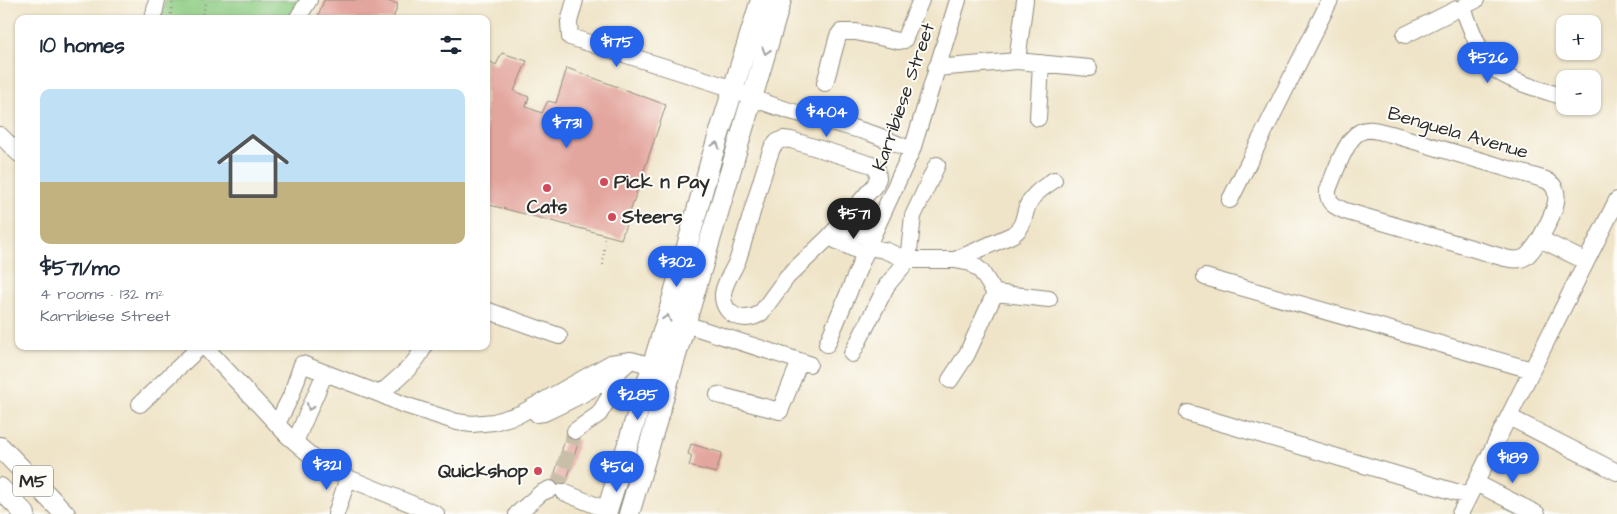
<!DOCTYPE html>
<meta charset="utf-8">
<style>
:root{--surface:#fff;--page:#f2f2f3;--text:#1f2937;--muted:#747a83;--line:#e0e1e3;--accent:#2563eb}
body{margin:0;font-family:"Architects Daughter",sans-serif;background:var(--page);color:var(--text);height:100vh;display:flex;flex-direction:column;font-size:19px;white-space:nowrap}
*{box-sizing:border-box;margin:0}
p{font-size:16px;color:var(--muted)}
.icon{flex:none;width:28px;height:28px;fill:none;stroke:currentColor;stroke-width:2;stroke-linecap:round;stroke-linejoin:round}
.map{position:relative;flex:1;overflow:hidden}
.panel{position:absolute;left:15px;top:15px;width:475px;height:335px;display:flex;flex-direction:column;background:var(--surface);border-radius:10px;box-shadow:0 1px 4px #0004}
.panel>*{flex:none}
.fabs{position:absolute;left:1556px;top:15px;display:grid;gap:10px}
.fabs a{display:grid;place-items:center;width:45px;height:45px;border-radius:10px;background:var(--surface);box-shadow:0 1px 4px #0004;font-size:25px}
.price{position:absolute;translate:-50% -42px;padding:0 11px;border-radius:18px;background:var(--accent);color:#fff;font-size:16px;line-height:32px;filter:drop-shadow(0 1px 2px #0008)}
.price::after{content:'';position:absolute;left:50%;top:30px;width:15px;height:11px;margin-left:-8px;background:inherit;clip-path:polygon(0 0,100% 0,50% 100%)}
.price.active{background:#222;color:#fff}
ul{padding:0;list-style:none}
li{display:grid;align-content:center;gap:10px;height:265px;padding:0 25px}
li+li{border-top:1px solid var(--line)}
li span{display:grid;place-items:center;height:155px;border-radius:10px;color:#555}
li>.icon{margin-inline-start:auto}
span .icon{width:90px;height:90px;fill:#fffc;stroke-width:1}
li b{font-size:21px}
h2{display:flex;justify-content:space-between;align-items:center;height:60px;padding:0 25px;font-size:21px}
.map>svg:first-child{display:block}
</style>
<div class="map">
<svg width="1617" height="514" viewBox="0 0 1617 514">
<rect width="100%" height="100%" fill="#fdfcf7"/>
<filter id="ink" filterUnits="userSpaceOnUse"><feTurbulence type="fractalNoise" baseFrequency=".02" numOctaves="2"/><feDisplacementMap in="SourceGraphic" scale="10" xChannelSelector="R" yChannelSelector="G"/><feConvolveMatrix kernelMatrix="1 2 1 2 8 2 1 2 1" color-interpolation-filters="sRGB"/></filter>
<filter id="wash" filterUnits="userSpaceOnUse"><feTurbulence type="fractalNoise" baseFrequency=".0096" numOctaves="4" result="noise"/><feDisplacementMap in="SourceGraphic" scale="20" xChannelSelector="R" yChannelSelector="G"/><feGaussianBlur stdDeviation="1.12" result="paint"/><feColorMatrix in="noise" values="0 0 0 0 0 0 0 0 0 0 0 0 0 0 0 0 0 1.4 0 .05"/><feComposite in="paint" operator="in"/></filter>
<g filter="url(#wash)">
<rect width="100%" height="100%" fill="#efe4c8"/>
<path fill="#8bca80" stroke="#5b7a56" d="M 165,0 L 302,0 L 291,19 L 162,19 Z"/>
<g id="blocks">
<path fill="#e3a69e" d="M 324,0 L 384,0 L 398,4 L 393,19 L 317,19 Z
M 502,53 L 527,61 L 514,91 L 529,97 L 526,107 L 542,113 L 548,101 L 556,103 L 567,68 L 666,105 L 621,239 L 486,204 L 486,59 L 496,65 Z
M 566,436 L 571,440 L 579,440 L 566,483 L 558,484 L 553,480 Z
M 691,444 L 722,453 L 716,473 L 689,466 L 692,456 L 688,454 Z"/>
</g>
</g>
<g filter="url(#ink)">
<use href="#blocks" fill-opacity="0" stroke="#8d887a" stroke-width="1"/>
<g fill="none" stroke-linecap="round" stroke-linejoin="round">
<path stroke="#c8bfa9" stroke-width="16" stroke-dasharray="16 8" stroke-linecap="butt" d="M 557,490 L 575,431"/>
<defs>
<path id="minor" d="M 575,0 L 569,22 L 570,37 L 734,89 C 777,112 827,119 873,134 C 886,139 899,145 912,150
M 1466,5 L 1476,0
M 1464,11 C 1471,28 1480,55 1492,67 C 1507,81 1545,91 1565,97
M 153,19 L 157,0
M 297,19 L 309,0
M 1405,35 L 1457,9
M 1017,61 L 1025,0
M 936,68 L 1017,61 L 1089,68
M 825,83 L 838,36 L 841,32 L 856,32 L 898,41 L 904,40 L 921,0
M 1038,118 L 1041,63
M 0,135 L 19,154
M 783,139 L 791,140 L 872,165 L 877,169 L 878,178 L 875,185 L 829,237 L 787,277 L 761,313 C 745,324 722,316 723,294 C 724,282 734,270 738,259 C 750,222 759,184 772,148 L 777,142 Z
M 1230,200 L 1330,0
M 839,224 L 871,239
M 829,237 L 865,254
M 1540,239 C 1529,255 1526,263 1505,258 L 1345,211 C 1334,206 1327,203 1328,190 C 1334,175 1346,138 1360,132 C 1370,127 1381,132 1391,134 L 1546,180 C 1569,192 1548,222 1540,239 L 1585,261
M 868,247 L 884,250 L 908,260 L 955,260 L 971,263 L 981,271 L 995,293
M 955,260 L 1012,235 C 1027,225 1022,214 1030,201 C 1036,191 1046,186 1054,180
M 1205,277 L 1532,370
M 486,310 L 559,336
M 685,324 L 809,364
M 827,344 L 871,239 L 912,150 L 958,0
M 204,346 L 288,436 L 316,460 L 348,478 L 436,514
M 852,354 L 887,285 L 908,260 L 913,216 L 937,165
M 950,380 L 967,354 L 995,293 L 1049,299
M 380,394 C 397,378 415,367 424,346
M 718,395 L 780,411 L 800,361
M 140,404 L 201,346
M 1188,413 L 1469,496
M 537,414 L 544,413 C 574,399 606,384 631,360
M 1509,417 L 1617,472
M 277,424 L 291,396 L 302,364 L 380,394 L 402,404 L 457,422 L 472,424 L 494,422 L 520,414 L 611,363 L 631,360 L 664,369
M 575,431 L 599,414 L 613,391 L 618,373
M 295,442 L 325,373
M 1476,483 L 1537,514
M 563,492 L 607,510
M 336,514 L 348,478
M 517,514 L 541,493 L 550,489
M 1460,514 L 1617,200"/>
<path id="major" d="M 0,447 L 65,514
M 0,488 L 25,514
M 606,514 L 666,322 L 711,160 L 761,0
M 629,514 L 781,0"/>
</defs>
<use href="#minor" stroke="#8d887a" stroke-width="18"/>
<use href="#major" stroke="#8d887a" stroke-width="22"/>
<path stroke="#8d887a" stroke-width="2" stroke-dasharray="1 4" stroke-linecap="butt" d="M 170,19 L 173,0
M 201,19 L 207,0
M 603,265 L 605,235"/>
<use href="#minor" stroke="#fff" stroke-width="16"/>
<use href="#major" stroke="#fff" stroke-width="20"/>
</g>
<defs><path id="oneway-chevron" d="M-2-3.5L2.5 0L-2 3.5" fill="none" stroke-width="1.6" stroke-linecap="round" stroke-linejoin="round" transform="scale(1.25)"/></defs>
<g stroke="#a0a0a0">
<use href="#oneway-chevron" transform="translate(766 51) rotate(107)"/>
<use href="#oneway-chevron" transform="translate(716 145) rotate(-72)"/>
<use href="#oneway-chevron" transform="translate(667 318) rotate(-73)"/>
<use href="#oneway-chevron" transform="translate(310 407) rotate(113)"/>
</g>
</g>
<g fill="#d1495b" stroke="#fdfcf7" stroke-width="2">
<circle cx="604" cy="182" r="5"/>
<circle cx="547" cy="188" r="5"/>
<circle cx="612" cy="217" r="5"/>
<circle cx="538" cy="471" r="5"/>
</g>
<g text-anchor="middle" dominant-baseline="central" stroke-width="4" stroke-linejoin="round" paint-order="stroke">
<rect fill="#fdfcf7" stroke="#6a6a68" stroke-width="1" x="13" y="465.5" width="40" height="31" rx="4"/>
<g font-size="18" font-weight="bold" fill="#2b2b2b">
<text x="33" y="481">M5</text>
</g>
<g font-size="19" fill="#2b2b2b" stroke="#fdfcf7">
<text transform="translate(904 97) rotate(-71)">Karribiese Street</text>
<text transform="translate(1458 133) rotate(16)">Benguela Avenue</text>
</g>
<g font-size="19" font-weight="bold" fill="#2b2b2b" stroke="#fdfcf7" text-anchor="start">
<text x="614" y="182">Pick n Pay</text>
<text x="547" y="207" text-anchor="middle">Cats</text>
<text x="622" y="217">Steers</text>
<text x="528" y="471" text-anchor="end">Quickshop</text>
</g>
</g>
</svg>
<div class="fabs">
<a>+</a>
<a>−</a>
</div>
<b class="price" style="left:617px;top:68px">$175</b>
<b class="price" style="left:1488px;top:84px">$526</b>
<b class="price" style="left:827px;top:138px">$404</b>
<b class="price" style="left:567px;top:149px">$731</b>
<b class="price active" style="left:854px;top:240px">$571</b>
<b class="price" style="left:677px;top:288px">$302</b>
<b class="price" style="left:638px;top:421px">$285</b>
<b class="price" style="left:1513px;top:484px">$189</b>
<b class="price" style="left:327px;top:491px">$321</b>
<b class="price" style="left:617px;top:493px">$561</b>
<section class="panel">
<h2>10 homes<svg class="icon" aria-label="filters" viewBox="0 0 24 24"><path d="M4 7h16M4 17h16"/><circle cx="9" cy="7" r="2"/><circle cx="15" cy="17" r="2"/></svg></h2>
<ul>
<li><span style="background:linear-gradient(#bfe0f5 60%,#c2b280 0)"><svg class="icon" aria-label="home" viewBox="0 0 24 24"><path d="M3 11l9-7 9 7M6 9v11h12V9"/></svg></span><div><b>$571/mo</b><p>4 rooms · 132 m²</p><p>Karribiese Street</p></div></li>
</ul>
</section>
</div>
